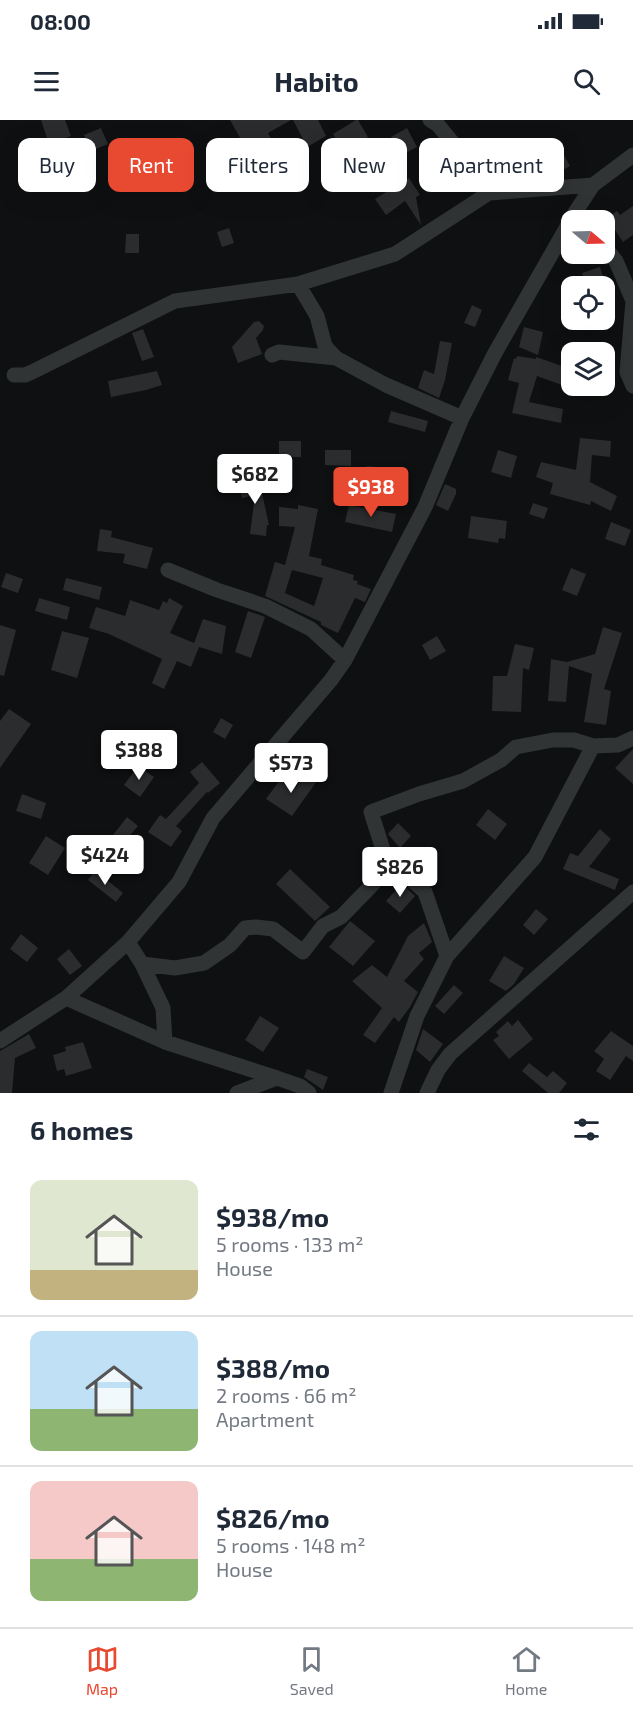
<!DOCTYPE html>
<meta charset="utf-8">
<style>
:root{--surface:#fff;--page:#f2f2f3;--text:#1f2937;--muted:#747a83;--line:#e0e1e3;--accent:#e74931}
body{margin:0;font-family:"Exo 2",sans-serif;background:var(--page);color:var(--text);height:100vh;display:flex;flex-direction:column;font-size:22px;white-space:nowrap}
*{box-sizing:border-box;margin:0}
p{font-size:20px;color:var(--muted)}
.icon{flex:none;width:33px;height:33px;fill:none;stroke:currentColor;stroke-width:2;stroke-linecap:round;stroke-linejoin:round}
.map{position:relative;height:973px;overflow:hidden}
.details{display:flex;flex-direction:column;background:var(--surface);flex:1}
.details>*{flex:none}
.top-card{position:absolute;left:18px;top:18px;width:597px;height:54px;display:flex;gap:12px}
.needle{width:39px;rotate:109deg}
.tools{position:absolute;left:561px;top:90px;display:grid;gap:12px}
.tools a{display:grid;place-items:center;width:54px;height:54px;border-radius:12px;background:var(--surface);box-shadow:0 6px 24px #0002;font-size:30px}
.price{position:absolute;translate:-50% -51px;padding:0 14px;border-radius:6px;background:#fff;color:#222;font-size:20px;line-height:39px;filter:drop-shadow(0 2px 3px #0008)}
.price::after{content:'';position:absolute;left:50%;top:36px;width:18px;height:14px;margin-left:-9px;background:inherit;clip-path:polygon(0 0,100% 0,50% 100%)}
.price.on{background:var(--accent);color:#fff}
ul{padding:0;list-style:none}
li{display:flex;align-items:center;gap:18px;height:150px;padding:0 30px}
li+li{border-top:2px solid var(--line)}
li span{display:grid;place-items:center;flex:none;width:168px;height:120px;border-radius:12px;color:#555}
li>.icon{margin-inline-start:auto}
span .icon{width:72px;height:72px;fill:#fffc;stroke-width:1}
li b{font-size:26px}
h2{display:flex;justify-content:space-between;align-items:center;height:72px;padding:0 30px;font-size:26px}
.pill{padding:0 21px;border-radius:12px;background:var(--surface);box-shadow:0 6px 24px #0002;font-size:21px;line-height:54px}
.pill.on{background:var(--accent);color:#fff}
.status{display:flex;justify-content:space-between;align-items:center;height:42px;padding:0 30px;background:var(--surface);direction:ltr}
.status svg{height:16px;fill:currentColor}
header{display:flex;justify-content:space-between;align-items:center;height:78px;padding:0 30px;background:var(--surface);font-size:27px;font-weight:700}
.menu{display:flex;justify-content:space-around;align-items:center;height:84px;border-top:2px solid var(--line);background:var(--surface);font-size:16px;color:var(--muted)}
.menu a{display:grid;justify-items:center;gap:3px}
.menu .on{color:var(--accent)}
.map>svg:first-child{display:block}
</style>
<div class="status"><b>08:00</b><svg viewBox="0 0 49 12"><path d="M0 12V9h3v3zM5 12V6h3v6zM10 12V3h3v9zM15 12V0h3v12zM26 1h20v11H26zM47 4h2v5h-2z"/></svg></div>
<header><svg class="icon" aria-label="menu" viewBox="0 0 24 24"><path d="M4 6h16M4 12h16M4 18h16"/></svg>Habito<svg class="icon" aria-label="search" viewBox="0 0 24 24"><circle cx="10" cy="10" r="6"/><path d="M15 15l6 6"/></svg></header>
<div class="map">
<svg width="633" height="973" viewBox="0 0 633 973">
<rect width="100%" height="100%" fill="#0f1011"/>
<path fill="#2a2c2d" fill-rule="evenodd" d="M 41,0 L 65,0 L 71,16 L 49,24 Z
M 230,0 L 291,0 L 268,13 L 281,38 L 266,45 L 252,18 L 243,23 Z
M 293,0 L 318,0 L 326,16 L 307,27 Z
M 356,0 L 358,0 L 368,17 L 343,31 L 333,14 Z
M 101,8 L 108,24 L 91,31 L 84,15 Z
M 407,8 L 417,27 L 400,36 L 391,17 Z
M 448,33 L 453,39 L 456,47 L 437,53 L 434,42 Z
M 564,35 L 570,46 L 551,57 L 545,46 Z
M 409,58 L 420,75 L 416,77 L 421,105 L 405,81 L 386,95 L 375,79 Z
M 633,86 L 633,115 L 623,122 L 607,98 L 617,91 L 620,95 Z
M 229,108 L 234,123 L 222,127 L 217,112 Z
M 126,114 L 139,114 L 139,133 L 125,133 Z
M 600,147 L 606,166 L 586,166 L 582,153 Z
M 472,185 L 482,190 L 475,207 L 464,203 Z
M 259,201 L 264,206 L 263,210 L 256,218 L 262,234 L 238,243 L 232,227 L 254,202 Z
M 524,207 L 543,212 L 538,235 L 519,227 Z
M 143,209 L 154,237 L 142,241 L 132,213 Z
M 440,221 L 452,223 L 445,260 L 439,278 L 418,268 L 424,250 L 434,254 Z
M 517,236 L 536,239 L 536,237 L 568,248 L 562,265 L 537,256 L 529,282 L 563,289 L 561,303 L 512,293 L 519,263 L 508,260 L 514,238 L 516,239 Z
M 157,251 L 162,265 L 146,270 L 111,277 L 108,261 Z
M 391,291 L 428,301 L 425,312 L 388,302 Z
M 580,318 L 611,321 L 610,337 L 592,335 L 590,362 L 617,376 L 611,391 L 591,381 L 590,385 L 550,374 L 553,363 L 536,357 L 541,342 L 576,350 Z
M 279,321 L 301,321 L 301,337 L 279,337 Z
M 325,330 L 351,330 L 351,346 L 325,345 Z
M 498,330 L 517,336 L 511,358 L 491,352 Z
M 367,346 L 386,348 L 384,362 L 366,360 Z
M 258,355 L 269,405 L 267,405 L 266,416 L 250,414 L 255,375 L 242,378 L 238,360 Z
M 445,364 L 456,369 L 456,374 L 448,391 L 436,385 Z
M 533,383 L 548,388 L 544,399 L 529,394 Z
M 298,385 L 318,389 L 309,436 L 322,439 L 321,445 L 354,455 L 353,460 L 358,461 L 357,464 L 371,469 L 365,482 L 355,478 L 338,513 L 321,505 L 321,502 L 265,476 L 275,442 L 285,445 L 295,407 L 279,406 L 279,387 L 298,389 ZM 292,450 L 323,458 L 314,486 L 285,473 Z
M 349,385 L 396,394 L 392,412 L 345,402 Z
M 471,396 L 507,401 L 505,419 L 499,418 L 498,423 L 468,418 Z
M 611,402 L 631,410 L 625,426 L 605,419 Z
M 100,409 L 112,411 L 111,417 L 153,428 L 147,449 L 123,443 L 125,434 L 97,431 Z
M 571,448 L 586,454 L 577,476 L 562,470 Z
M 6,453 L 23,459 L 18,473 L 1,467 Z
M 66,458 L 102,467 L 99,480 L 63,470 Z
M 39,478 L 70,487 L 67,500 L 35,491 Z
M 169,478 L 183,486 L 170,513 L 194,523 L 203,499 L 226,506 L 222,534 L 199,527 L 191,547 L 177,541 L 164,569 L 152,563 L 162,539 L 109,514 L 89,508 L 96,487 L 125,496 L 130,480 L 159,490 L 163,481 L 167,483 Z
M 248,491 L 265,497 L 251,538 L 235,532 Z
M 0,505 L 16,510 L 4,556 L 0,555 Z
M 603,507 L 622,513 L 604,569 L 611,571 L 606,605 L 584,602 L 592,554 L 569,546 L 566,582 L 548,581 L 551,539 L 567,542 L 595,534 Z
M 62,511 L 89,518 L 77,558 L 51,550 Z
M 437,516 L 446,531 L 430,540 L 422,525 Z
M 515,524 L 534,528 L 529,550 L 523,548 L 521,592 L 492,591 L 493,556 L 507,556 Z
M 9,589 L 31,604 L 0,648 L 0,601 Z
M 221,598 L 233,605 L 225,619 L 213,612 Z
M 633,629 L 633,664 L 615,648 Z
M 202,642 L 220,663 L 208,673 L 207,672 L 176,706 L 182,711 L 171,727 L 148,712 L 160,695 L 166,699 L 199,663 L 190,652 Z
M 138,646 L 154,657 L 140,677 L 124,665 Z
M 306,653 L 317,661 L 292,696 L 266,679 L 282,657 L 296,667 Z
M 22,674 L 46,683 L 41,699 L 16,691 Z
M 488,689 L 507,704 L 495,720 L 476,705 Z
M 127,697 L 138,706 L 125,721 L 120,721 L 113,715 Z
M 398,703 L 411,716 L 400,728 L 388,714 Z
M 600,709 L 611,719 L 589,747 L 619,759 L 615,770 L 563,749 L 570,733 L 578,736 Z
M 46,716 L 65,728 L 48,755 L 29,743 Z
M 290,749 L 330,787 L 315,801 L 276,764 Z
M 95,750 L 123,773 L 116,782 L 88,760 Z
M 399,761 L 415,776 L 400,793 L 386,781 L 397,769 L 394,766 Z
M 536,789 L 548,799 L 534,815 L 523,805 Z
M 350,801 L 375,821 L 353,846 L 329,827 Z
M 424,803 L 432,822 L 419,833 L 424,839 L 404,861 L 418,872 L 410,887 L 399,902 L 394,897 L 375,923 L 363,915 L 382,888 L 352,861 L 372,845 L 387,857 L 408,816 Z
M 21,814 L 38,828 L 27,842 L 10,829 Z
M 69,829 L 82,846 L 70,855 L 57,839 Z
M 504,836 L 524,848 L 514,864 L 506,871 L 489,861 Z
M 454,865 L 463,873 L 444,894 L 435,886 Z
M 260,896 L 279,908 L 263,932 L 245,920 Z
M 518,900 L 533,919 L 509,939 L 493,920 L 499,916 L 496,912 L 508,901 L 512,906 Z
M 423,909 L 443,924 L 430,942 L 416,930 Z
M 611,911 L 633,926 L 633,941 L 626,936 L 610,960 L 596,951 L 604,939 L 594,931 Z
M 29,914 L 36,928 L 15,938 L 12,973 L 0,973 L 0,931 Z
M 83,922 L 92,948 L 66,956 L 64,949 L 57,951 L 53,935 L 66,931 L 65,927 Z
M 529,943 L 547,957 L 553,951 L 567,963 L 559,973 L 548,973 L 522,951 Z
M 307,949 L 328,957 L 323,970 L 304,957 Z"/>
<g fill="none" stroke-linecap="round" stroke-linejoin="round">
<path stroke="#313435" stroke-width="15" d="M 430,0 L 438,5 L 476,51 L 489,73
M 604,126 L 616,141 L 633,181 L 627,252 L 633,266
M 298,164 L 317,196 L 325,226 L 336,238
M 272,235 L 279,232 L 336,238 L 386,265 L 462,298
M 14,255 L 25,255 L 32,252 L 175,181 L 298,164 L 395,134 L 489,73 L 593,65
M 168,450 L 217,470 L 265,486 L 311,509 L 345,540
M 128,822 L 142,844 L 163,888 L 165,922
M 447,836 L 425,772 L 385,736 L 371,692 L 419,674 L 463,661 L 501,640 L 516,627 L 553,620 L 574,620 L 593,626 L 618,625 L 633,618
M 142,844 L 175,848 L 204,843 L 230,825 L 245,808 L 256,807 L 273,809 L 303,832 L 323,806 L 341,797 L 373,764 L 385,736
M 66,878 L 165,922 L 277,958 L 300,966 L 309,973
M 0,921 L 66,878 L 128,822 L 179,762 L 213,698 L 331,560 L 345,540 L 425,387 L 462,298 L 495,233 L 576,91 L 593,65 L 633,35
M 237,973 L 277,958
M 391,973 L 417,896 L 447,836 L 535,737 L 593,626
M 427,973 L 438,950 L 450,934 L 633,772"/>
</g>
</svg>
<div class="tools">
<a><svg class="needle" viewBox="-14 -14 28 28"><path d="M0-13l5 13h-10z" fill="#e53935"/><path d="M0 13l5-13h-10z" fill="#747a83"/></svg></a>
<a><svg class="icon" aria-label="locate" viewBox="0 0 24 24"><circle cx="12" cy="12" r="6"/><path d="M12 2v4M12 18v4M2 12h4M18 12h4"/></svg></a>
<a><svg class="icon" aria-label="layers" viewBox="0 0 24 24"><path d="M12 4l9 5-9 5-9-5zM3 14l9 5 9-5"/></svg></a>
</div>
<b class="price" style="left:255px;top:385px">$682</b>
<b class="price on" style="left:371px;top:398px">$938</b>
<b class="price" style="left:139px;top:661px">$388</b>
<b class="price" style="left:291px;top:674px">$573</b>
<b class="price" style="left:105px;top:766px">$424</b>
<b class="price" style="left:400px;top:778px">$826</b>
<div class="top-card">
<a class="pill">Buy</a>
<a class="pill on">Rent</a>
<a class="pill">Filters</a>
<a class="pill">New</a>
<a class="pill">Apartment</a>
</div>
</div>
<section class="details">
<h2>6 homes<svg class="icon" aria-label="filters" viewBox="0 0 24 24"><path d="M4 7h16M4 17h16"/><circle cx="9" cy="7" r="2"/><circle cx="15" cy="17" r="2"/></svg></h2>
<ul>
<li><span style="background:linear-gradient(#dfe7d0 75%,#c2b280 0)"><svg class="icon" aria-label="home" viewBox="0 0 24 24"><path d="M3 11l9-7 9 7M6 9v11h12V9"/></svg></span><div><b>$938/mo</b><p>5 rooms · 133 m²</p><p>House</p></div></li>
<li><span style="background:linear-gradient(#bfe0f5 65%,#8fb573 0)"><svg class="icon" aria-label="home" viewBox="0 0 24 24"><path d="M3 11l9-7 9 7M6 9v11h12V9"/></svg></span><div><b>$388/mo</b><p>2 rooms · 66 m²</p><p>Apartment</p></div></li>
<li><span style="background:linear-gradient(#f6c9c9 65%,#8fb573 0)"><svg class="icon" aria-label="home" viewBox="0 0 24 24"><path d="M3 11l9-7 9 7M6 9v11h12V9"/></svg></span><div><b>$826/mo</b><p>5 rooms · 148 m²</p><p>House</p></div></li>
</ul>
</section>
<nav class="menu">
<a class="on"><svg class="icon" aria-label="map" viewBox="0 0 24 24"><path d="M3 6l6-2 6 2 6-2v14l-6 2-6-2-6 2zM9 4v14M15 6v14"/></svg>Map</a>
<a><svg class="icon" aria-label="saved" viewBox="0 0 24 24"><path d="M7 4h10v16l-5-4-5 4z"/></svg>Saved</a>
<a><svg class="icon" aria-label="home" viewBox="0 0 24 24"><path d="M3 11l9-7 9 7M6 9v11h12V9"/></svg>Home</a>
</nav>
